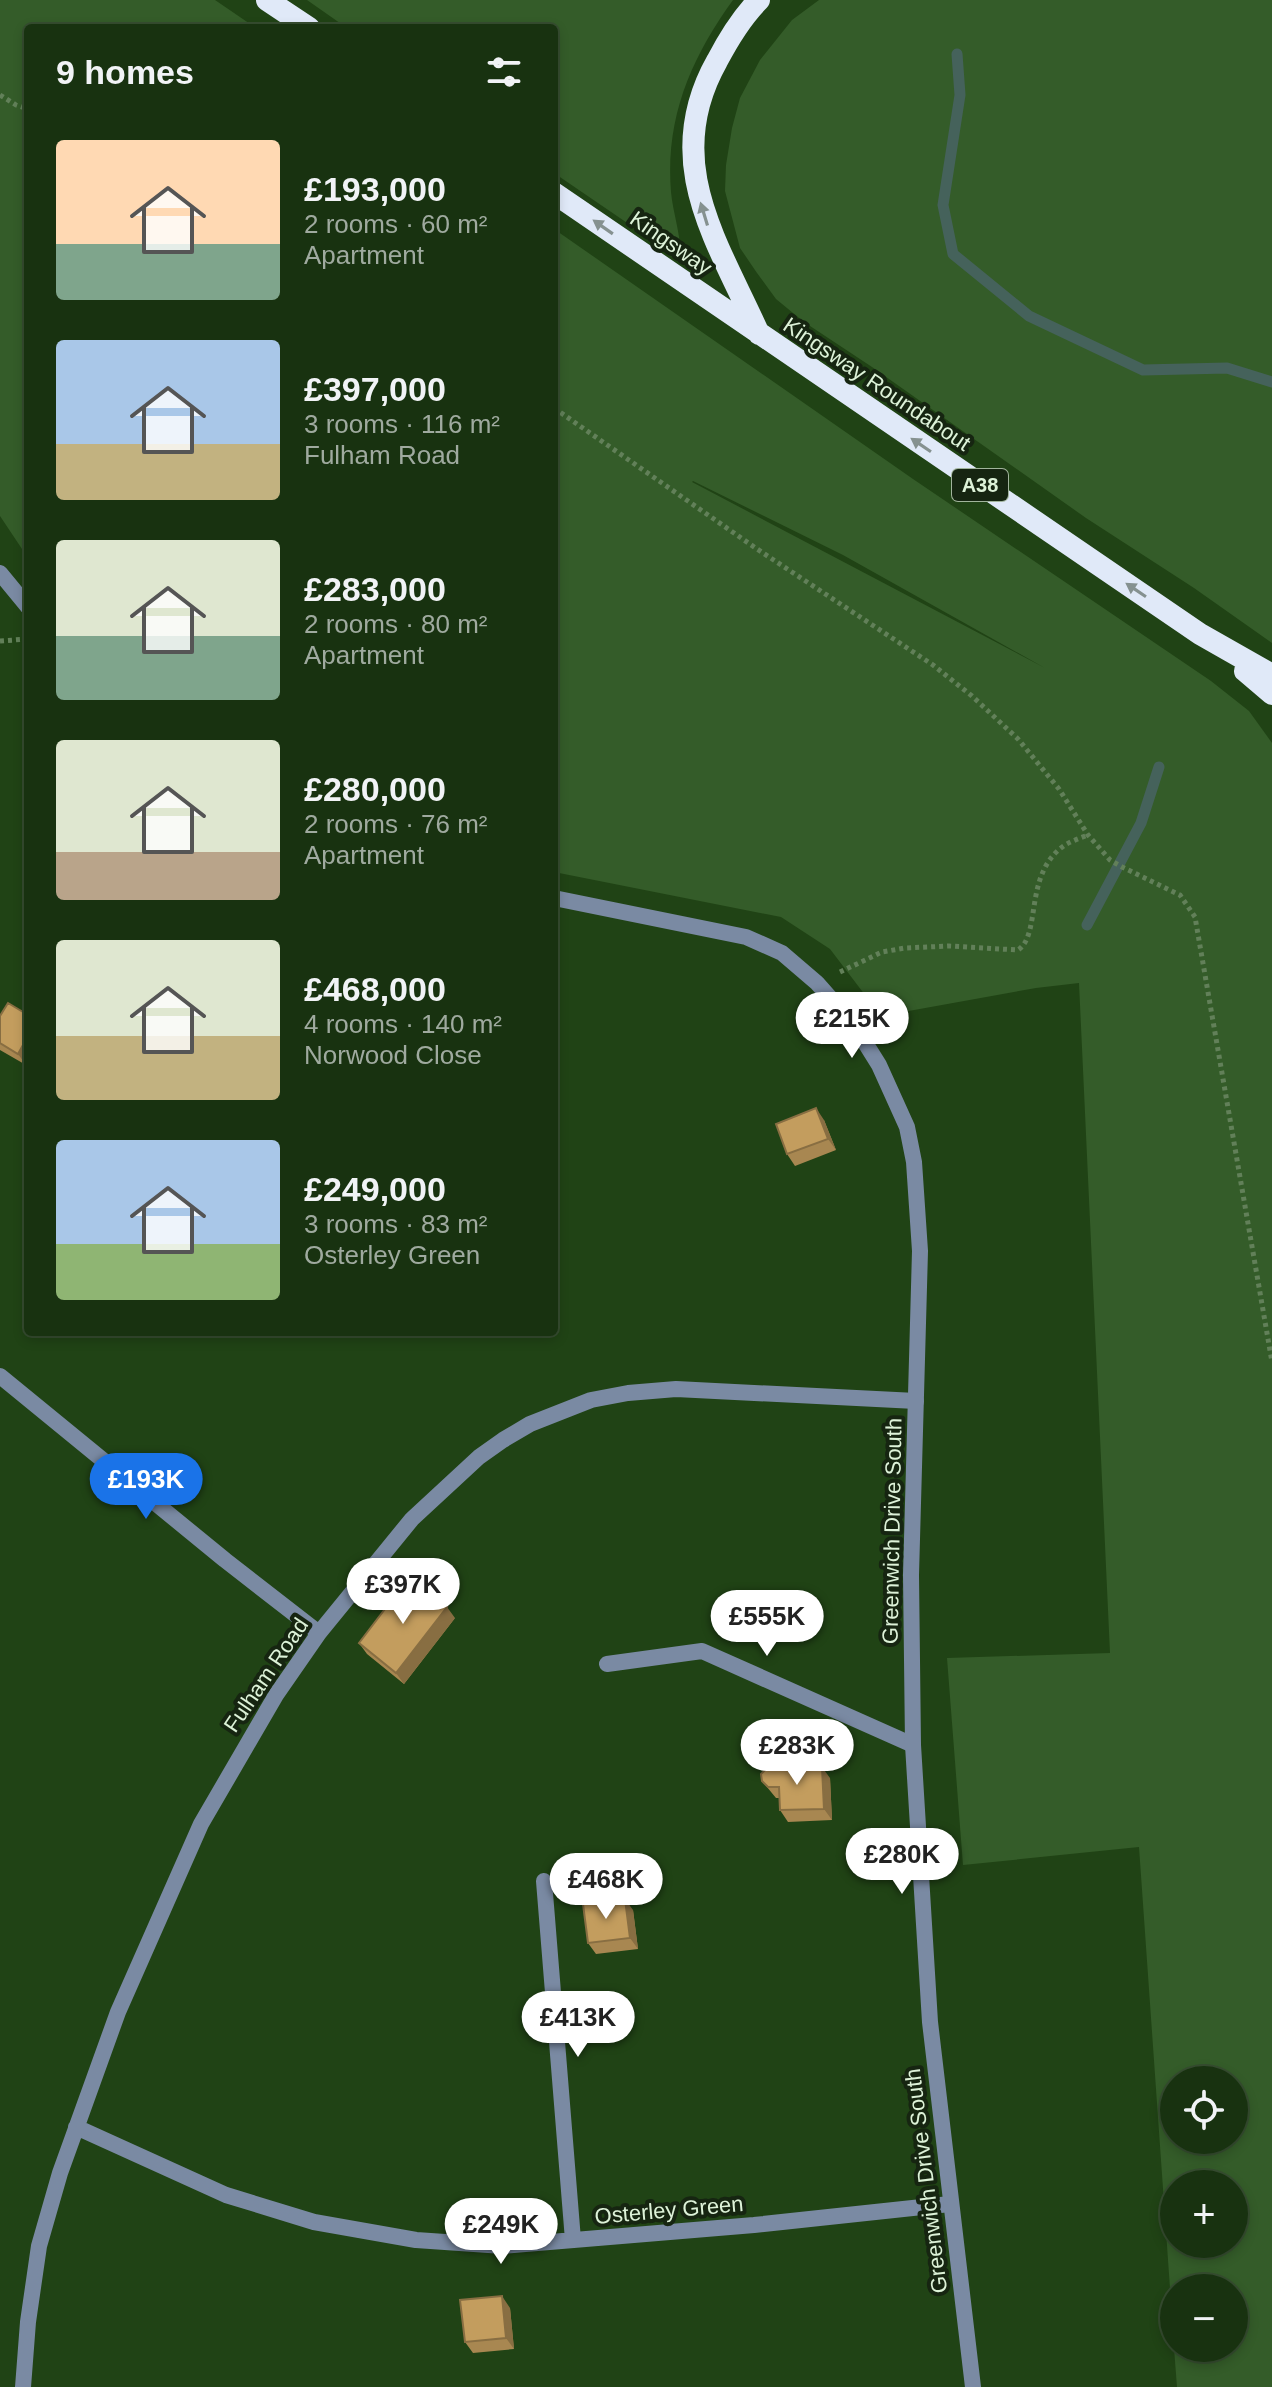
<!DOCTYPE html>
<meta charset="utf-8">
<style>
:root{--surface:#183210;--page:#253e1e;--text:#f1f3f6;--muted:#9faa9f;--line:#364d30;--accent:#1a73e8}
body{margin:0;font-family:Helvetica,sans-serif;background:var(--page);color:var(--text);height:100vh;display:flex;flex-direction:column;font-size:30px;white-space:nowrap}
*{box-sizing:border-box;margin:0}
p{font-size:26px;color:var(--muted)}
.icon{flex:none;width:44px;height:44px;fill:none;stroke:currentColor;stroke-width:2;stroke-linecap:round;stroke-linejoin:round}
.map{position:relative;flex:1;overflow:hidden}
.drawer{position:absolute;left:24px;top:24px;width:534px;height:1312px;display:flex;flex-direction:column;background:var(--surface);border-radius:8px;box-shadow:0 4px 12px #0003,0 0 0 2px var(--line)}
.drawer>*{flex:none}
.tools{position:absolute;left:1160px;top:2066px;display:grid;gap:16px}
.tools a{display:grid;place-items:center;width:88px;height:88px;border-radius:50%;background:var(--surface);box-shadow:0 4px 12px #0003,0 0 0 2px var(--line);font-size:40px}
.price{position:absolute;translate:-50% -68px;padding:0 18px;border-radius:28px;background:#fff;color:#222;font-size:26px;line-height:52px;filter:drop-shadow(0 2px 4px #0008)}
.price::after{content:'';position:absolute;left:50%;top:48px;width:24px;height:18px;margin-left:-12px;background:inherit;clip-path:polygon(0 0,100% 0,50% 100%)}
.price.selected{background:var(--accent);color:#fff}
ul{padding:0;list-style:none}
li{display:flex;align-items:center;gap:24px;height:200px;padding:0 32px}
li span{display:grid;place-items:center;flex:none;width:224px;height:160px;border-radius:8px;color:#555}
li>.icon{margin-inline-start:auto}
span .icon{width:96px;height:96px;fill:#fffc;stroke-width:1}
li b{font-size:34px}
h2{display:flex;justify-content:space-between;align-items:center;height:96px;padding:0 32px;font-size:34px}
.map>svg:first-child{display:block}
</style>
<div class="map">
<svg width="1272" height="2387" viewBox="0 0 1272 2387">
<rect width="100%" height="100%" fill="#204315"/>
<path fill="#345c29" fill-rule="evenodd" d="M 0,0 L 215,0 L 256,28 L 28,28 L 28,558 L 0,516 Z
M 307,0 L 733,0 C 691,58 665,118 671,192 C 673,214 682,237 680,259 L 554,173 L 554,28 L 347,28 Z
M 819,0 L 1272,0 L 1272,643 L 1194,588 L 1086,518 L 872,367 L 804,322 L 776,299 L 757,273 L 740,248 L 725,191 L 726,165 L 732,128 L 740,98 L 760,60 L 792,20 Z
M 554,229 L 913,479 L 1211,681 L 1249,711 L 1272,743 L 1272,2387 L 1177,2387 L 1174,2348 L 1234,2348 L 1234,2288 L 1174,2288 L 1174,2345 L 1139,1847 L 963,1865 L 947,1658 L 1110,1653 L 1079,983 L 1036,988 L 881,1016 L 830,949 L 781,917 L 554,872 ZM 693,481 L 843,555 L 1045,668 L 692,482 ZM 1174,2080 L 1234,2080 L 1234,2140 L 1174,2140 ZM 1174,2184 L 1234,2184 L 1234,2244 L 1174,2244 Z"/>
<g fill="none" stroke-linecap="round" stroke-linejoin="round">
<path stroke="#45625b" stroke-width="11" d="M 957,54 L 960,95 L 943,205 L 953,254 L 1029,316 L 1143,370 L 1227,368 L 1272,382
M 1087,925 L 1141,823 L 1159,767"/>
<path stroke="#628059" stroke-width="5" stroke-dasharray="4 4" stroke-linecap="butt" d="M 0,95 L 16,105 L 28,109
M 554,408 L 757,549 L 933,665 L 972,696 L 1018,739 L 1059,789 L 1088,835 L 1110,860 L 1122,867 L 1180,895 L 1195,917 L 1272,1362
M 0,641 L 28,639
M 840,972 L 882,952 L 905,948 L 949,946 L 1018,950 C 1042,934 1023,873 1065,845 C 1072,841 1080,838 1088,835"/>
<path stroke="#7a8aa3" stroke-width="16" d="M 0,1376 L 225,1560 L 319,1633
M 607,1664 L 702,1651 L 913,1745
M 544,1881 L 573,2240
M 76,2127 L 226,2195 L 314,2222 L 416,2240 L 503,2246 L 754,2225 L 950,2204
M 23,2387 L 28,2322 L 39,2246 L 60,2173 L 118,2012 L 201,1824 L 276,1695 L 319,1633 L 412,1519 L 479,1457 L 503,1440 L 530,1424 L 591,1400 L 628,1393 L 676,1389 L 916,1401"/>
<path stroke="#7a8aa3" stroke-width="16" d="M 0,573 L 28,607
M 554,898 L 746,937 L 782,953 L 817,983 L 854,1025 L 879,1065 L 907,1127 L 914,1162 L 920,1251 L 911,1575 L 913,1745 L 930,2022 L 973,2387"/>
<path stroke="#e0e9f8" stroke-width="22" d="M 267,0 L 309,28
M 759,0 C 742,17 728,40 717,61 C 660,162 718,242 759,334
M 554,193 L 1200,634 L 1272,675
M 1245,671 L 1272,694"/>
</g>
<path fill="#a88751" d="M 0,1016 L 26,1065 L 0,1050 Z
M 824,1120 L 836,1150 L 795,1166 L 787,1154 Z
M 455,1618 L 404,1684 L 367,1654 L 359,1643 Z
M 830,1778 L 832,1820 L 788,1822 L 780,1810 L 780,1798 L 776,1798 L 762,1781 Z
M 633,1910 L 638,1949 L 596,1954 L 588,1943 Z
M 510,2308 L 514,2349 L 473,2353 L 465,2342 Z"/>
<path fill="#886e42" d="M 28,1036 L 28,1062 L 26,1065 L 18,1054 Z
M 816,1108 L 824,1120 L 836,1150 L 828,1139 Z
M 447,1607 L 455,1618 L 404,1684 L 396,1673 Z
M 822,1767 L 830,1778 L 832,1820 L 824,1809 Z
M 625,1899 L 633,1910 L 638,1949 L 630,1938 Z
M 502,2296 L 510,2308 L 514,2349 L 506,2338 Z"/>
<path fill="#c39d5e" stroke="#886e42" stroke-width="2" d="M 8,1003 L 28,1015 L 28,1036 L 18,1054 L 0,1043 L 0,1016 Z
M 816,1108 L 828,1139 L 787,1154 L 776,1124 Z
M 408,1579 L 447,1607 L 396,1673 L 359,1643 Z
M 822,1767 L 824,1809 L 780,1810 L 779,1787 L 768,1787 L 762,1781 L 761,1774 L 766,1769 Z
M 625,1899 L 630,1938 L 588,1943 L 583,1904 Z
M 502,2296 L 506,2338 L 465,2342 L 460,2300 Z"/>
<defs><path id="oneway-solid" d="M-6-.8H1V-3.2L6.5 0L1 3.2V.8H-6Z" transform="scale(2)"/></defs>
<g fill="#859190">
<use href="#oneway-solid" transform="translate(704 214) rotate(-107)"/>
<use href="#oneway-solid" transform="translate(603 227) rotate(-145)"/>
<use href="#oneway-solid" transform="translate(921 445) rotate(-146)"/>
<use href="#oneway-solid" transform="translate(1136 590) rotate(-146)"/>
</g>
<g text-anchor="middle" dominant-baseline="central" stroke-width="8" stroke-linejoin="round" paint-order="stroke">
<rect fill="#162511" stroke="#a1b49c" stroke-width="2" x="952" y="469" width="56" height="32" rx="6"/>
<g font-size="20" font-weight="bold" fill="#ddf2d8">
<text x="980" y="485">A38</text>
</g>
<g font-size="22" fill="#ddf2d8" stroke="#162511">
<text transform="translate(671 243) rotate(35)">Kingsway</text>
<text transform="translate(877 384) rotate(34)">Kingsway Roundabout</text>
<text transform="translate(892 1531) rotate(-89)">Greenwich Drive South</text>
<text transform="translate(266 1675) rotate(-56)">Fulham Road</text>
<text transform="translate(926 2181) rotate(-97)">Greenwich Drive South</text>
<text transform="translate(669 2210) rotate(-5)">Osterley Green</text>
</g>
</g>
</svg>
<div class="tools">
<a><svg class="icon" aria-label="locate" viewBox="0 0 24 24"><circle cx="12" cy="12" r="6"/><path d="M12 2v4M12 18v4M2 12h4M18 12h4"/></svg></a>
<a>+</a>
<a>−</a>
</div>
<b class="price" style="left:852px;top:1060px">£215K</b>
<b class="price selected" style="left:146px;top:1521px">£193K</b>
<b class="price" style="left:403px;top:1626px">£397K</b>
<b class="price" style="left:767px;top:1658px">£555K</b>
<b class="price" style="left:797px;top:1787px">£283K</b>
<b class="price" style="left:902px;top:1896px">£280K</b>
<b class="price" style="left:606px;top:1921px">£468K</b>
<b class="price" style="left:578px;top:2059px">£413K</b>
<b class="price" style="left:501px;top:2266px">£249K</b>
<section class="drawer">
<h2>9 homes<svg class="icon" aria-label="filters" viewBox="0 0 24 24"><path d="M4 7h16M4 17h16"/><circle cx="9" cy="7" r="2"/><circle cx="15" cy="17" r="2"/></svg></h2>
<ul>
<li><span style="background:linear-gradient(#ffd9b3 65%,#7fa58c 0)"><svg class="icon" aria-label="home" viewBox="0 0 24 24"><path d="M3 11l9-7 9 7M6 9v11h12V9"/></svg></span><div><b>£193,000</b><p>2 rooms · 60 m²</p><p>Apartment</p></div></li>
<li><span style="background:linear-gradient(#a9c7e8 65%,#c2b280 0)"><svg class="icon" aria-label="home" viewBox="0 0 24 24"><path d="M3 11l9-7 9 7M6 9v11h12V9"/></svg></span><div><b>£397,000</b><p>3 rooms · 116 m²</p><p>Fulham Road</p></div></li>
<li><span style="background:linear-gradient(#dfe7d0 60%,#7fa58c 0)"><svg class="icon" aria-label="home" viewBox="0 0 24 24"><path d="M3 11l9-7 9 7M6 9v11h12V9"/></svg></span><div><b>£283,000</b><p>2 rooms · 80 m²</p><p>Apartment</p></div></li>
<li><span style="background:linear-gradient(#dfe7d0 70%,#b9a48a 0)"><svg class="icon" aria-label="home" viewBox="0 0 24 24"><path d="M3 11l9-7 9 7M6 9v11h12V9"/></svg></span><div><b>£280,000</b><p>2 rooms · 76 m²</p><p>Apartment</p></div></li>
<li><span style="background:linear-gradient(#dfe7d0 60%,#c2b280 0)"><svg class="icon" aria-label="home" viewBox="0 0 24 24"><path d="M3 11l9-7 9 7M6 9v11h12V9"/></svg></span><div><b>£468,000</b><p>4 rooms · 140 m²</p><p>Norwood Close</p></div></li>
<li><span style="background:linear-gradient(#a9c7e8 65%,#8fb573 0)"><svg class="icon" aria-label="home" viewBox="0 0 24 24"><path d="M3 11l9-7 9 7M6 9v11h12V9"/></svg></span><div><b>£249,000</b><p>3 rooms · 83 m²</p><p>Osterley Green</p></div></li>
</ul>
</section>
</div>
